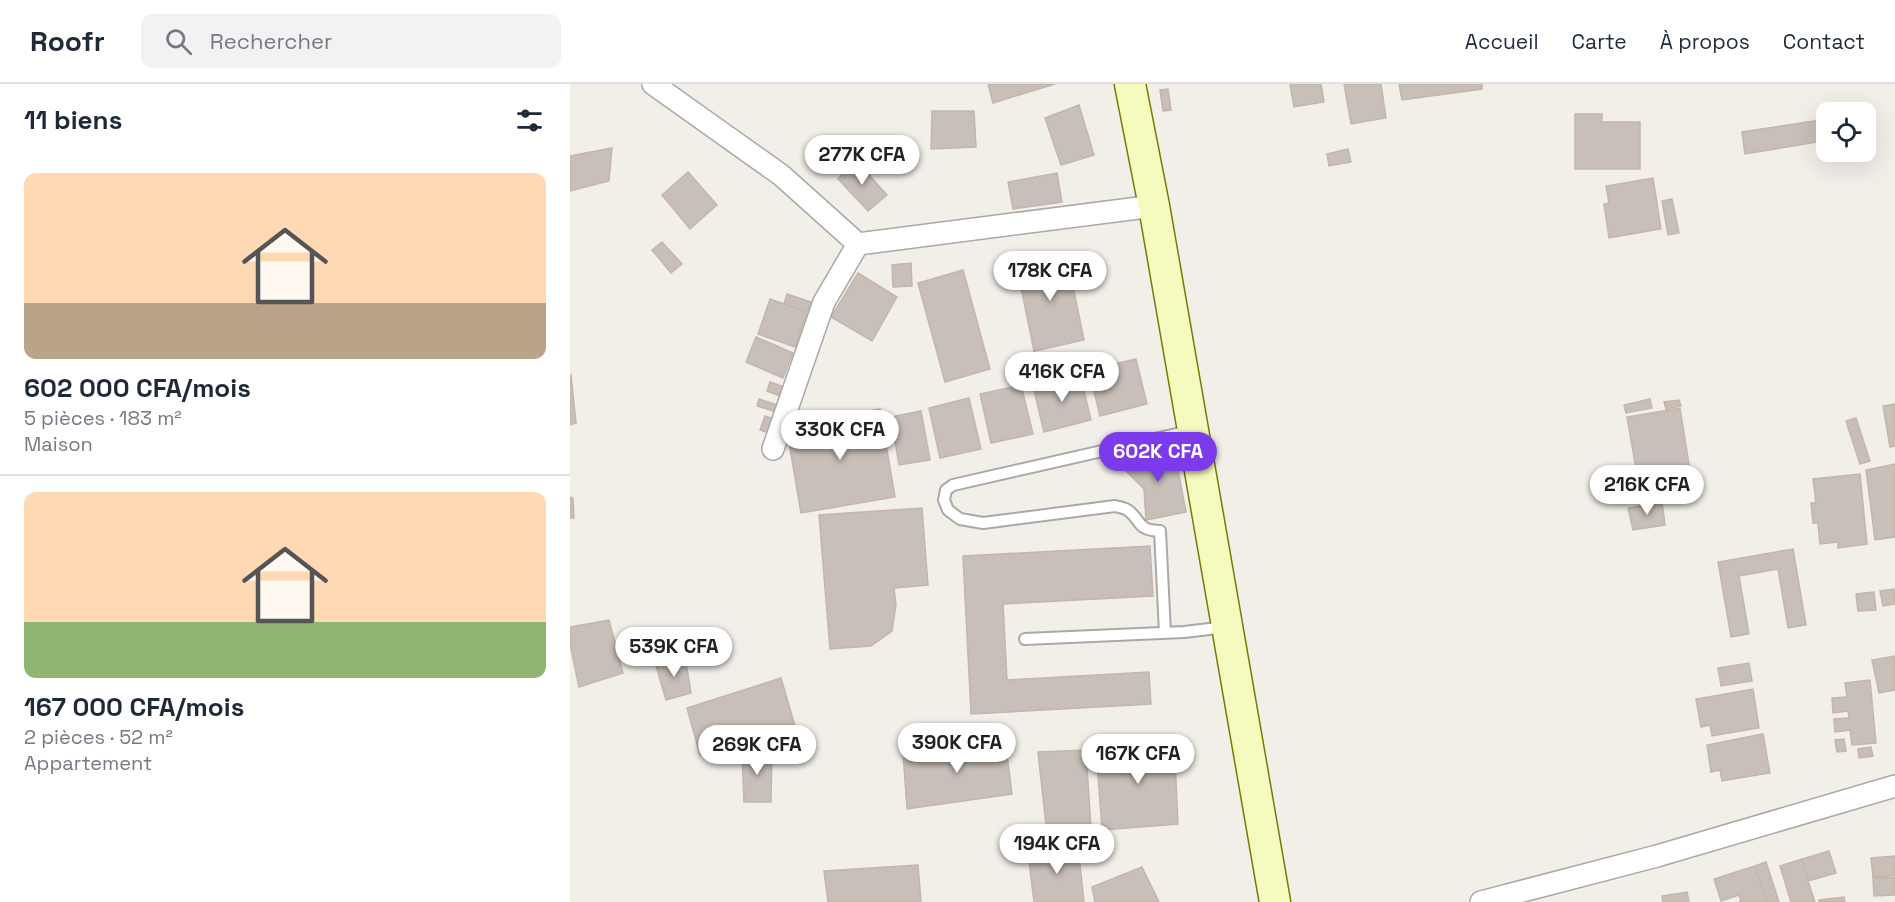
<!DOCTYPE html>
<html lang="fr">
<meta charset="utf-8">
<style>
:root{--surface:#fff;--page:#f2f2f3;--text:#1f2937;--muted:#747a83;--line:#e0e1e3;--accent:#7c3aed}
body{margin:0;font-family:"Space Grotesk",sans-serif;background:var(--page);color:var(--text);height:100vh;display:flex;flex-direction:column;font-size:22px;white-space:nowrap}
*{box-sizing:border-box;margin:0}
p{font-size:20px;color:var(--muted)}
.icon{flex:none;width:33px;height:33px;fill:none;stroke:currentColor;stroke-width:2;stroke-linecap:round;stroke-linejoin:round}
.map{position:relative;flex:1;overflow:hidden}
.side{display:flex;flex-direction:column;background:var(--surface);width:570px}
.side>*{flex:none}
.tools{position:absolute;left:1246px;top:18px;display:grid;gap:12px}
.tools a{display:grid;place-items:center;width:60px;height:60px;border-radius:12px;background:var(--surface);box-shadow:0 6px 24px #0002;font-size:30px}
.price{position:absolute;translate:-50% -51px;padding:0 14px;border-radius:21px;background:#fff;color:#222;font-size:20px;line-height:39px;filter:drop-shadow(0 2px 3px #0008)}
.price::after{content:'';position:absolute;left:50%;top:36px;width:18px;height:14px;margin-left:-9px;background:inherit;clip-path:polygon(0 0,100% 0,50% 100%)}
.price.active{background:var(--accent);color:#fff}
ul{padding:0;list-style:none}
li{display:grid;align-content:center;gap:12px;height:318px;padding:0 24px}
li+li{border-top:2px solid var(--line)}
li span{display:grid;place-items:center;height:186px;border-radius:12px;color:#555}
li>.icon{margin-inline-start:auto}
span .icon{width:108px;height:108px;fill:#fffc;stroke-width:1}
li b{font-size:26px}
h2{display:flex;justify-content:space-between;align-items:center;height:72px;padding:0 24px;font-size:26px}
header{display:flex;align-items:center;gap:36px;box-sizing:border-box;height:84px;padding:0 30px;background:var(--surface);border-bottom:2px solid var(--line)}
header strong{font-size:28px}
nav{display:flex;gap:33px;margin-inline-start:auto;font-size:21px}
.search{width:420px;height:54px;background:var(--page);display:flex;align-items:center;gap:15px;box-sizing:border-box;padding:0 21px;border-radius:12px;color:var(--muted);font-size:22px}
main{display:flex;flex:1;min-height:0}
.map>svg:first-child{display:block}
</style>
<header>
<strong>Roofr</strong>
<div class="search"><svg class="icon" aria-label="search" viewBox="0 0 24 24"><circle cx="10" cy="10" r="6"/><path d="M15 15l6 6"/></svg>Rechercher</div>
<nav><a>Accueil</a><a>Carte</a><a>À propos</a><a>Contact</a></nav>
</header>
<main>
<section class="side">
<h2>11 biens<svg class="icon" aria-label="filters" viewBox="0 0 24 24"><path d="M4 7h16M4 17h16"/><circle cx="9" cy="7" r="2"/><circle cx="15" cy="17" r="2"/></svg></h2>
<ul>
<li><span style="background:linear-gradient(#ffd9b3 70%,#b9a48a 0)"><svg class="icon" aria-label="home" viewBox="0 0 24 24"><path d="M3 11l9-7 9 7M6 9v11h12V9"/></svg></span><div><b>602 000 CFA/mois</b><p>5 pièces · 183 m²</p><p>Maison</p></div></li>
<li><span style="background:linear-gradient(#ffd9b3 70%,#8fb573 0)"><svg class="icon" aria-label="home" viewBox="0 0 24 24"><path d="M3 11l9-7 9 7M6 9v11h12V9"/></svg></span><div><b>167 000 CFA/mois</b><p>2 pièces · 52 m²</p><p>Appartement</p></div></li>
</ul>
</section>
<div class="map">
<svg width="1325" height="818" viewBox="0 0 1325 818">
<rect width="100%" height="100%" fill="#f2efe9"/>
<path fill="#c7bfb8" stroke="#c4b6ab" stroke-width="1.5" d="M 418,0 L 485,0 L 423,19 Z
M 729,0 L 751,0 L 754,18 L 724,23 L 720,1 Z
M 774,0 L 811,0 L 816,34 L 781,40 Z
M 829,0 L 912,0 L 912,5 L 832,16 Z
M 598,5 L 601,26 L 593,27 L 590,6 Z
M 509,21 L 524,71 L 491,81 L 475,34 Z
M 362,27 L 404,27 L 406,63 L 361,65 Z
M 1005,30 L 1032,30 L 1032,38 L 1070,38 L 1070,85 L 1005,85 Z
M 1250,36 L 1253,57 L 1175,70 L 1172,48 Z
M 42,64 L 39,97 L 0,107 L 0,72 Z
M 778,65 L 781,78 L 759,82 L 757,70 Z
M 285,75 L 317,111 L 298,127 L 268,95 Z
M 118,88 L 147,121 L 120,145 L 92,111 Z
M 487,89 L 492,118 L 443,125 L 438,98 Z
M 1083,94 L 1091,145 L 1039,154 L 1034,120 L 1039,119 L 1036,102 Z
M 1102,115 L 1109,149 L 1098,151 L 1092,117 Z
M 92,158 L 112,180 L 101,189 L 82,166 Z
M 496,168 L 514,256 L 464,267 L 446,179 Z
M 341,179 L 342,202 L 323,203 L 322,181 Z
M 393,186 L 420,285 L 375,298 L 348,199 Z
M 288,189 L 327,213 L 302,257 L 261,233 Z
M 217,210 L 241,218 L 237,228 L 214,220 Z
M 200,215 L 237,228 L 225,263 L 188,250 Z
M 186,253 L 223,269 L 213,294 L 176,278 Z
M 566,275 L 577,320 L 530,332 L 519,286 Z
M 510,290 L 521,336 L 474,348 L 463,302 Z
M 1,291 L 6,339 L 0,341 L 0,292 Z
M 200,298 L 214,303 L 210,312 L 197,307 Z
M 451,301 L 463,350 L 421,359 L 410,310 Z
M 399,314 L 411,365 L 370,374 L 359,324 Z
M 189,315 L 208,321 L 206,328 L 187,322 Z
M 1080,315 L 1082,324 L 1056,329 L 1054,321 Z
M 1109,316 L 1111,322 L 1096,325 L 1094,318 Z
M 1325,320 L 1325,362 L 1320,363 L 1313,322 Z
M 1110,324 L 1122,399 L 1070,408 L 1057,333 Z
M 310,325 L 325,413 L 231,429 L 216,341 Z
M 351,327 L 360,376 L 329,381 L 321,333 Z
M 195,332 L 204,335 L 200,349 L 190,346 Z
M 1286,334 L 1300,377 L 1290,380 L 1276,337 Z
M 604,365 L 616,428 L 576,436 L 574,405 L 547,378 Z
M 1325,380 L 1325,453 L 1305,456 L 1296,386 Z
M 1290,390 L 1297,460 L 1268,464 L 1268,458 L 1250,460 L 1248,439 L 1243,439 L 1241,419 L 1246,419 L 1243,395 Z
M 0,413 L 3,414 L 4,434 L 0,434 Z
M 1092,418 L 1095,441 L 1063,446 L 1058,424 Z
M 352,424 L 358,501 L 324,504 L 326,521 L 322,547 L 301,562 L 260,565 L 249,431 Z
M 580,462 L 583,512 L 433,520 L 437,596 L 579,588 L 581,620 L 401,630 L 393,472 Z
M 1223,465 L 1236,541 L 1218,544 L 1208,485 L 1169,492 L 1179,550 L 1161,553 L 1148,478 Z
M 1324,505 L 1325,520 L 1313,522 L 1310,507 Z
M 1304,508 L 1306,526 L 1288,527 L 1286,510 Z
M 39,536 L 53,589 L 9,603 L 0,560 L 0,543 Z
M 115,572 L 121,609 L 96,616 L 86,582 Z
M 1325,572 L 1325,606 L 1309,609 L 1302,576 Z
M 1179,579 L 1182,597 L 1151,602 L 1148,584 Z
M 211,594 L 225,642 L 130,671 L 117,624 Z
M 1300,596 L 1306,659 L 1282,661 L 1280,646 L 1265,648 L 1264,635 L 1279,634 L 1278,627 L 1263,629 L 1262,614 L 1277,613 L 1275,599 Z
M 1183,605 L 1189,644 L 1142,652 L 1140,641 L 1131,643 L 1126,615 Z
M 1193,650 L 1200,689 L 1152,697 L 1150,686 L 1141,688 L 1137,661 Z
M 435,655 L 442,710 L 337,725 L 333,669 Z
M 604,655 L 608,740 L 532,746 L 526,662 Z
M 1274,655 L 1276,667 L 1267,668 L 1265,656 Z
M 1301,663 L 1303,672 L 1289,674 L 1288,665 Z
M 202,666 L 201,718 L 174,718 L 172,669 Z
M 516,666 L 521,745 L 477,750 L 468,668 Z
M 508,761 L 514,818 L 464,818 L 458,769 Z
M 1259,767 L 1266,789 L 1238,797 L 1232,775 Z
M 1325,772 L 1325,791 L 1303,793 L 1301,774 Z
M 1232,775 L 1238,797 L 1245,818 L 1221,818 L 1210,782 Z
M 1196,778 L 1209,818 L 1197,818 L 1185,782 Z
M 348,781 L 351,818 L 258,818 L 254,787 Z
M 1185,782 L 1197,818 L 1169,818 L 1171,817 L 1169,811 L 1151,817 L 1144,795 Z
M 572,783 L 589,818 L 525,818 L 522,803 Z
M 1325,793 L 1325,811 L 1304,812 L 1303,794 Z
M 1117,808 L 1119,818 L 1093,818 L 1092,812 Z
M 1274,813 L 1275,818 L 1249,818 L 1249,816 Z"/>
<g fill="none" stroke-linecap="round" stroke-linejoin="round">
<defs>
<path id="lane" d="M 595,549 L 590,447 C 567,446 572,438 559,427 C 556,424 549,423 545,422 L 413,439 L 390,435 L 378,426 L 374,416 L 376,406 L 383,401 L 620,347
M 455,555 L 614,548 L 656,543"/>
<path id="street" d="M 83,0 L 211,91 L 288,160 L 584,122
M 203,365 L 254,218 L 288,160
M 911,818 L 1087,772 L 1325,702"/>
<path id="secondary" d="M 560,0 L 584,122 L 705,818"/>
</defs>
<use href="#lane" stroke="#a9a9a9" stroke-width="14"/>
<use href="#street" stroke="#a9a9a9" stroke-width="24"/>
<use href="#secondary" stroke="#707d05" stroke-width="33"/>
<use href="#lane" stroke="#fff" stroke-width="10"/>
<use href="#street" stroke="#fff" stroke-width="21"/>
<use href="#secondary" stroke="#f7fabf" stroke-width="30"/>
</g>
</svg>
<div class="tools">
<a><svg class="icon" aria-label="locate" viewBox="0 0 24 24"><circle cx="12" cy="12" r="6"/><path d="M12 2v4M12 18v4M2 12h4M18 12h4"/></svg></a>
</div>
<b class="price" style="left:292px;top:102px">277K CFA</b>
<b class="price" style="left:480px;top:218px">178K CFA</b>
<b class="price" style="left:492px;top:319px">416K CFA</b>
<b class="price" style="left:270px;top:377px">330K CFA</b>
<b class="price active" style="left:588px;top:399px">602K CFA</b>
<b class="price" style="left:1077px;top:432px">216K CFA</b>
<b class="price" style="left:104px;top:594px">539K CFA</b>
<b class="price" style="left:387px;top:690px">390K CFA</b>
<b class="price" style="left:187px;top:692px">269K CFA</b>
<b class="price" style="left:568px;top:701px">167K CFA</b>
<b class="price" style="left:487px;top:791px">194K CFA</b>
</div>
</main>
